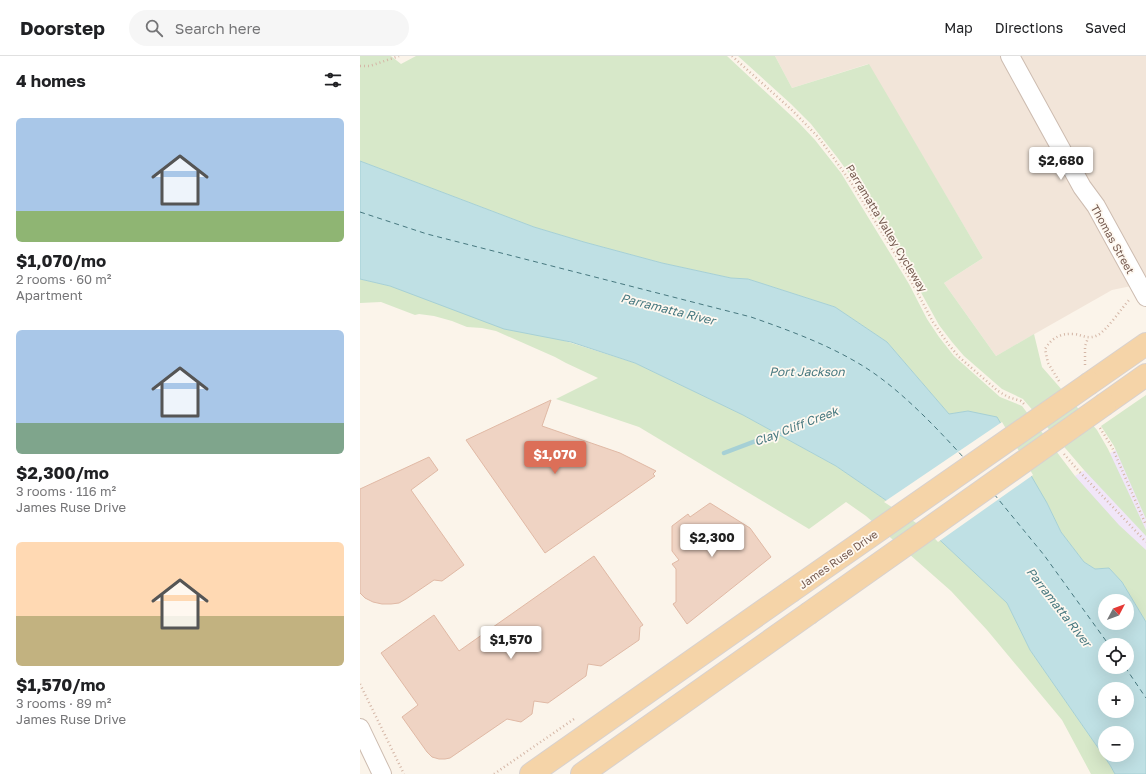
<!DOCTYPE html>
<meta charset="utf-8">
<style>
:root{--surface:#fff;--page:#f6f6f6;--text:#202124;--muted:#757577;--line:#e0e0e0;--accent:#dc6f58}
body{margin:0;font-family:"Golos Text",sans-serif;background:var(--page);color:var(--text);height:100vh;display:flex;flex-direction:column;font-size:15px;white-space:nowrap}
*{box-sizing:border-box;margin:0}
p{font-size:13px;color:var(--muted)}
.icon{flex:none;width:22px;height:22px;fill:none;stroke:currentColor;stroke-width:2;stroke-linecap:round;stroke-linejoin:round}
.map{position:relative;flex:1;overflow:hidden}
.details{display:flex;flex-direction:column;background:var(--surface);width:360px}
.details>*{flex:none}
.needle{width:26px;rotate:49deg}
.controls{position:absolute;left:738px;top:538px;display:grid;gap:8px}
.controls a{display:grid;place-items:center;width:36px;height:36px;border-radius:50%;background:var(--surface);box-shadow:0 4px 16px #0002;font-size:20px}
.price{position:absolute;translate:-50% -34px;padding:0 9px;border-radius:4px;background:#fff;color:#222;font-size:13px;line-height:26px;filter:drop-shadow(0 1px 2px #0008)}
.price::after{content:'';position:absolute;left:50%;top:24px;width:12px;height:9px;margin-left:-6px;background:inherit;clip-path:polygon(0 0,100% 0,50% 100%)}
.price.current{background:var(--accent);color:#fff}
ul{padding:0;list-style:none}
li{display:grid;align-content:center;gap:8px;height:212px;padding:0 16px}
li span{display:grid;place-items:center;height:124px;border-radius:6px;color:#555}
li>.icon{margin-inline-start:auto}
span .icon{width:72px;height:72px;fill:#fffc;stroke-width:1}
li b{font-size:17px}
h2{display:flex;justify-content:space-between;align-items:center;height:48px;padding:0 16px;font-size:17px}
header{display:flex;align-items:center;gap:24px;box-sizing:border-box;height:56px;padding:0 20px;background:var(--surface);border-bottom:1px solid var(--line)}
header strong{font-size:19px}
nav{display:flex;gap:22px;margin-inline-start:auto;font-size:14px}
.search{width:280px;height:36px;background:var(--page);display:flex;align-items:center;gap:10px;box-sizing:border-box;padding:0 14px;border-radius:22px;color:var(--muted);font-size:15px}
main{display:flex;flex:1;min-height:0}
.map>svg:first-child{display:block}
</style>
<header>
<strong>Doorstep</strong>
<div class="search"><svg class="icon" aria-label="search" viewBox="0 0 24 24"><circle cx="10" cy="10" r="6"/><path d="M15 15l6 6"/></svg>Search here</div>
<nav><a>Map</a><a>Directions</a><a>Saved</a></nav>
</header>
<main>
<section class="details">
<h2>4 homes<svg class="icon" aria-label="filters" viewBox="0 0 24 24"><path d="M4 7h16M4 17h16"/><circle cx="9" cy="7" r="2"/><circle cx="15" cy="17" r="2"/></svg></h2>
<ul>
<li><span style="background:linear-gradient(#a9c7e8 75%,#8fb573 0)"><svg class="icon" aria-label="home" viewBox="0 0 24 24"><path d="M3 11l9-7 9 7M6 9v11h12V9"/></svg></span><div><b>$1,070/mo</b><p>2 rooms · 60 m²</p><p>Apartment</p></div></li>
<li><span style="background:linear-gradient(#a9c7e8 75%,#7fa58c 0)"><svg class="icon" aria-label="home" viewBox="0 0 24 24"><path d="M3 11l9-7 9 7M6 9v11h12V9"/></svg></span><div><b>$2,300/mo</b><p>3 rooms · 116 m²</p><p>James Ruse Drive</p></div></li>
<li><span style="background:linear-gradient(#ffd9b3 60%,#c2b280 0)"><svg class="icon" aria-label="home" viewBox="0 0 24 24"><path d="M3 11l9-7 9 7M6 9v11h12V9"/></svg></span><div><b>$1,570/mo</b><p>3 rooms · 89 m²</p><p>James Ruse Drive</p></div></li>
</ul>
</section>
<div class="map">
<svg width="786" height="718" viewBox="0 0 786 718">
<rect width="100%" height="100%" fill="#fbf4ea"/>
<path fill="#f2e5d9" d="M 415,0 L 786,0 L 786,227 L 752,234 L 636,300 L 584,227 L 623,202 L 508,8 L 432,32 Z"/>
<path fill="#f1e6f8" d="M 786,374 L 786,528 L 715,420 Z"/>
<path fill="#d7e8c9" d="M 0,0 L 31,0 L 41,8 L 56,0 L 367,0 L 439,67 L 455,84 L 481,117 L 549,228 L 567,263 L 579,281 L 594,300 L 640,341 L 662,350 L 715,420 L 759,469 L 786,494 L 786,566 L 762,526 L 749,512 L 735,513 L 724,506 L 701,476 L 687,447 L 608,355 L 589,358 L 527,286 L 475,251 L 388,223 L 371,222 L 302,207 L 224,186 L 174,171 L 0,105 Z
M 378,0 L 415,0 L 432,32 L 509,8 L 623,202 L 584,227 L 636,300 L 674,278 L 682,311 L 737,374 L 748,393 L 786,474 L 786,480 L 724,414 L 663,343 L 642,333 L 604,300 L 592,286 L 579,269 L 538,195 L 493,123 L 477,101 L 451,68 L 431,48 Z
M 0,223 L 30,230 L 275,307 L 383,359 L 476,410 L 568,473 L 647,547 L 670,594 L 750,709 L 755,718 L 731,718 L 702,664 L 627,574 L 591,535 L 506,460 L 486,446 L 449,473 L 279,371 L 196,343 L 238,322 L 206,307 L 195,301 L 136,275 L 122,272 L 107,271 L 92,265 L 74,260 L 59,258 L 55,259 L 21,246 L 0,247 Z
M 786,339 L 786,463 L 754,390 L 741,370 Z"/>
<path fill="#bfe0e4" stroke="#a6d0d5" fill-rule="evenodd" d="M 0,105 L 174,171 L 224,186 L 302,207 L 371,222 L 388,223 L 475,251 L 527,286 L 589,358 L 608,355 L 637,361 L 687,447 L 701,476 L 724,506 L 735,513 L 749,512 L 762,526 L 786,566 L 786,718 L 755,718 L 750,709 L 670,594 L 647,547 L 568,473 L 476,410 L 383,359 L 275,307 L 211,286 L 144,273 L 30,230 L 0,223 ZM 745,545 L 767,545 L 767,567 L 745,567 ZM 745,589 L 767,589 L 767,611 L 745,611 ZM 745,633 L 767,633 L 767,655 L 745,655 ZM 745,677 L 767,677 L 767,699 L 745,699 Z"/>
<path fill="#fbf4ea" d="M 642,366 L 673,419 L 578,486 L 567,474 L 524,446 Z"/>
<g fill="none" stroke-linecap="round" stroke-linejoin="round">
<path stroke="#a6d0d5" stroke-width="4.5" d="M 364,397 L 422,375"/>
<path stroke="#47787f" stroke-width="1" stroke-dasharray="5 4" stroke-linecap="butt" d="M 0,156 L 67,178 L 391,261 C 428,274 464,287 498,307 C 536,329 574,369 604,402
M 634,438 L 684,499 L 749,589
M 765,611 L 786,642"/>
</g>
<path fill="#efd3c3" stroke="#e0b9a5" d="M 191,344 L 182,370 L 260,397 L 296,415 L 293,418 L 295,420 L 185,497 L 106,384 Z
M 69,401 L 78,414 L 51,434 L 104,509 L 82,525 L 74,524 L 46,543 L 39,547 L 31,548 L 22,548 L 13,546 L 5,542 L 0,537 L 0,433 Z
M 350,447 L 390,472 L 411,501 L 327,568 L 313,548 L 316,546 L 316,513 L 312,508 L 319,504 L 312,495 L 312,470 L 328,458 L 330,461 Z
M 234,500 L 283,569 L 280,571 L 279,584 L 241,610 L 228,608 L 226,620 L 188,647 L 174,645 L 172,658 L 161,666 L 147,663 L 90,702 L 85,703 L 79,703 L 72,701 L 67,696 L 42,661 L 58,649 L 21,597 L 74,559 L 99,595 Z"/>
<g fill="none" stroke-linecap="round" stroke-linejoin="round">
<defs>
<path id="minor" d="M 650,0 L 722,131 L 736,150 L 786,241
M 0,672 L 22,718"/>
<path id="primary" d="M 730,327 L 786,288
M 745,348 L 786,319
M 171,718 L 430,536
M 222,718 L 448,558"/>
</defs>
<use href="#minor" stroke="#cdbcb0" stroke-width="20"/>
<use href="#primary" stroke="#d8d1ce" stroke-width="24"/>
<path stroke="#d4b6a6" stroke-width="2.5" stroke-dasharray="1 3" stroke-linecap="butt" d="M 372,0 L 433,55 L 458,81 L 473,101 L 492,128 L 526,183 L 550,223 L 573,266 L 589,289 L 599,301 L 638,335 L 648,341 L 661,345 L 666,350
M 0,10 L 10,10 L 39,0
M 725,309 L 725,290 L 728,282
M 699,325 L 688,307 L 685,293 C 692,282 700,277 714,278 C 723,279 728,284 738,279 C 746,275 762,252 769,244
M 740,372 L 752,391 L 786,469
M 704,398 L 716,412 L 786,486
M 0,628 L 44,718
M 134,718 L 214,663"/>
<use href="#minor" stroke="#fff" stroke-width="18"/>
<use href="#primary" stroke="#f5d4a8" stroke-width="22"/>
<defs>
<path id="primary-bridge" d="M 430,536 L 730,327
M 448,558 L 745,348"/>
</defs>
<use href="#primary-bridge" stroke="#d8d1ce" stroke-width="24" stroke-linecap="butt"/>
<use href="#primary-bridge" stroke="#f5d4a8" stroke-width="22"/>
</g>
<g text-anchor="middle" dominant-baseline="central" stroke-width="3.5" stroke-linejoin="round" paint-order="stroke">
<g font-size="11" fill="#755a4f" stroke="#fef8f0">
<text transform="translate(527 172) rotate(59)">Parramatta Valley Cycleway</text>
<text transform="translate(753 183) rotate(61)">Thomas Street</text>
<text transform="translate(478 503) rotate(-35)">James Ruse Drive</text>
</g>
<g font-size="12" font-style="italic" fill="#47787f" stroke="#fef8f0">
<text transform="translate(308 253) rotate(14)">Parramatta River</text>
<text x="447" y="315">Port Jackson</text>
<text transform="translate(436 370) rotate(-21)">Clay Cliff Creek</text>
<text transform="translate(699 551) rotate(52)">Parramatta River</text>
</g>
</g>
</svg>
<div class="controls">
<a><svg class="needle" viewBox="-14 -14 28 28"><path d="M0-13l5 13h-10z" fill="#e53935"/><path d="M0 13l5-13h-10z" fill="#757577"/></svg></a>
<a><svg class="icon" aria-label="locate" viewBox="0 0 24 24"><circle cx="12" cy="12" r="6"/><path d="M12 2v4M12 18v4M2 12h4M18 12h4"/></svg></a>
<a>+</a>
<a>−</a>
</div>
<b class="price" style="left:701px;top:125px">$2,680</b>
<b class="price current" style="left:195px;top:419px">$1,070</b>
<b class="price" style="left:352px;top:502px">$2,300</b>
<b class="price" style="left:151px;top:604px">$1,570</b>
</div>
</main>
